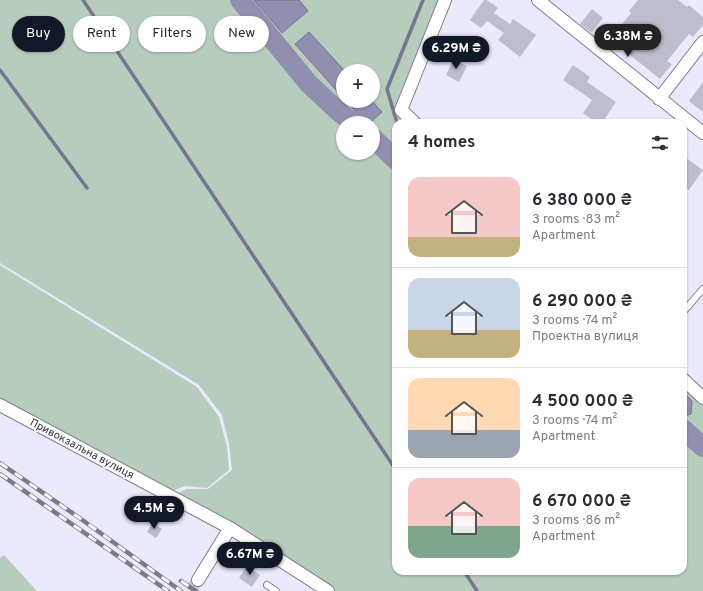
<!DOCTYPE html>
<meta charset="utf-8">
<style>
:root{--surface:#fff;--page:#f7f7f7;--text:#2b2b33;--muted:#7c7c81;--line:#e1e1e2;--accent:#111827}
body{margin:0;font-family:Overpass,sans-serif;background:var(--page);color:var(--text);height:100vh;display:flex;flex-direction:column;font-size:15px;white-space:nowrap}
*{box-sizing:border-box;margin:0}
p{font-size:13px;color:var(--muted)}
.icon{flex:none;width:22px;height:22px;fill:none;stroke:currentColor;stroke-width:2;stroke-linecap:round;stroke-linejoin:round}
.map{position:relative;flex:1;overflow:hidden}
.drawer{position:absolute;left:392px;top:119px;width:295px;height:456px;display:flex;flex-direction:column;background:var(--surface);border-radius:12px;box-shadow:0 1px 3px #0004}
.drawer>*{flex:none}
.hud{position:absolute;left:12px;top:16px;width:320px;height:36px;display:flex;gap:8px}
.controls{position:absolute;left:336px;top:64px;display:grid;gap:8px}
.controls a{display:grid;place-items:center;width:44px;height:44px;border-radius:50%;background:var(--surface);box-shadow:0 1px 3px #0004;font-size:20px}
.price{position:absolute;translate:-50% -34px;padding:0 9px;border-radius:14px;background:var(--accent);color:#fff;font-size:13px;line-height:26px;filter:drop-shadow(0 1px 2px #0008)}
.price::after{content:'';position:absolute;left:50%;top:24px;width:12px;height:9px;margin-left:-6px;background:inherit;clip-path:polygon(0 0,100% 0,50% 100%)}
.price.active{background:#222;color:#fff}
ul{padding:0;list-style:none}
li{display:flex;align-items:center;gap:12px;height:100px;padding:0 16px}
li+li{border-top:1px solid var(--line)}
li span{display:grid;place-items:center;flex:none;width:112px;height:80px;border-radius:12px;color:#555}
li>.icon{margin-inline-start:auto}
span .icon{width:48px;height:48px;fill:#fffc;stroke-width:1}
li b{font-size:17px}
h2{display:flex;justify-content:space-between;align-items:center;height:48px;padding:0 16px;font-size:17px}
.pill{padding:0 14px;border-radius:18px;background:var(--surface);box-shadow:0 1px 3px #0004;font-size:14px;line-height:36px}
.pill.active{background:var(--accent);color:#fff}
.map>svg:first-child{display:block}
</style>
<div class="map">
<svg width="703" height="591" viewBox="0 0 703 591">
<rect width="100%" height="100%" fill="#eaeafc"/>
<path fill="#b6cdbd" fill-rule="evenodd" d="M 0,0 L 443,0 L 399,111 L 411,123 L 396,123 L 396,571 L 683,571 L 683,386 L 703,405 L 703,591 L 333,591 L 176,494 L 187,489 L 208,489 L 232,470 L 229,444 L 222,415 L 199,385 L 0,263 ZM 343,71 L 373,71 L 373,101 L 343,101 ZM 343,123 L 373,123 L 373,153 L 343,153 Z
M 0,265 L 197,387 L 219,417 L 227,446 L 229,470 L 207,488 L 185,486 L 172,491 L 0,400 Z
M 4,555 L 37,591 L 0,591 L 0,558 Z"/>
<path fill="#908faf" stroke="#76768e" d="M 254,0 L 299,0 L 308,11 L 282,33 Z
M 309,32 L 345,71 L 343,71 L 343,98 L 295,44 Z
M 346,101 L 372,101 L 382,112 L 370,123 L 366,123 Z
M 683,392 L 692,401 L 691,414 L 685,416 L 683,414 Z"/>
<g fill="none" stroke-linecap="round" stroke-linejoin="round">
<path stroke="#76768e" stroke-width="3.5" d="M 83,0 L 396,470
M 0,70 L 87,188
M 397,123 L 387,89 L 423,0
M 464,571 L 477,591"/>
<path stroke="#908faf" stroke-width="20" d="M 240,0 L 309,84 L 338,111 L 353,123
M 373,138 L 396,160
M 683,429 L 703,447"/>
</g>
<path fill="#bdbdce" d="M 484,0 L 487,0 L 498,8 L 494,13 L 510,24 L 513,19 L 536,35 L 520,57 L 498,40 L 504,33 L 487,21 L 481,28 L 470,20 Z
M 638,0 L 678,0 L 687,7 L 689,5 L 703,17 L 703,25 L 693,37 L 689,34 L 667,61 L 672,64 L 660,79 L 610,39 L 631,13 L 629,11 Z
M 592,9 L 603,18 L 591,33 L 580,24 Z
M 454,59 L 467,66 L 459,82 L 446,75 Z
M 573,65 L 590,77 L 587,82 L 616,102 L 602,123 L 597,123 L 583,113 L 592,100 L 563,80 Z
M 703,82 L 703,112 L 689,101 Z
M 683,156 L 703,170 L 689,190 L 683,186 Z
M 153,523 L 162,529 L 156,538 L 147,532 Z
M 247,566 L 260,575 L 252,587 L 239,578 Z"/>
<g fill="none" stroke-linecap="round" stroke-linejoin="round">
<path stroke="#c7c7d7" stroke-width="12" stroke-dasharray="12 6" stroke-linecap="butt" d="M 190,591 L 198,580"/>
<defs>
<path id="service" d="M 683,312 L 703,289
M 267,585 L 276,591"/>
<path id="minor" d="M 538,0 L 703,133
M 659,99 L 703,42
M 415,123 L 401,110 L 445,0
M 683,379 L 703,398
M 0,405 L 230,528 L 328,591
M 198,580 L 230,528"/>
</defs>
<use href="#service" stroke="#7f7f8f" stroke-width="8"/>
<use href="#minor" stroke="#7f7f8f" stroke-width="14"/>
<use href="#service" stroke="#fff" stroke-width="6"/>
<use href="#minor" stroke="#fff" stroke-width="12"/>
<defs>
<path id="rail" d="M 0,463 L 81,519 L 181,591
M 0,474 L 168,591
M 181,581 L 196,591"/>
</defs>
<use href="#rail" stroke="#7b7b87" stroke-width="4.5"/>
<use href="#rail" stroke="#f9f9fc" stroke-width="3" stroke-dasharray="9" stroke-linecap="butt"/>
</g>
<g text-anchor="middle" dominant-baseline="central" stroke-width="3.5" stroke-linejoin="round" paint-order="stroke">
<g font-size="11" fill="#3a3a41" stroke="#f9f9fc">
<text transform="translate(82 449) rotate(28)">Привокзальна вулиця</text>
</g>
</g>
</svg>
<div class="controls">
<a>+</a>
<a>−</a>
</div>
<b class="price active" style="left:628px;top:58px">6.38M ₴</b>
<b class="price" style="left:456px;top:70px">6.29M ₴</b>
<b class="price" style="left:154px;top:530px">4.5M ₴</b>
<b class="price" style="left:250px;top:576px">6.67M ₴</b>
<div class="hud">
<a class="pill active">Buy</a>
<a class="pill">Rent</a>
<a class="pill">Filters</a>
<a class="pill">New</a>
</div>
<section class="drawer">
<h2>4 homes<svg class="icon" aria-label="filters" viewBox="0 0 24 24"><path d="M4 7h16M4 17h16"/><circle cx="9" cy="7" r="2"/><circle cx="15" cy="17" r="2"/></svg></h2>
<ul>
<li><span style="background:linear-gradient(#f6c9c9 75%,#c2b280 0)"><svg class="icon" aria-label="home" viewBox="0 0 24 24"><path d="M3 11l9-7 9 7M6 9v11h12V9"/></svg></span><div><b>6 380 000 ₴</b><p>3 rooms · 83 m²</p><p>Apartment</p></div></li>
<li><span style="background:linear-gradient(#c9d6e8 65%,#c2b280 0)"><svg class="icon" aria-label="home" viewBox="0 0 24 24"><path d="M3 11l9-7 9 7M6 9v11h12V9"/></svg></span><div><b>6 290 000 ₴</b><p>3 rooms · 74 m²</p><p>Проектна вулиця</p></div></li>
<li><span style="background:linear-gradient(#ffd9b3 65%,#9aa5b1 0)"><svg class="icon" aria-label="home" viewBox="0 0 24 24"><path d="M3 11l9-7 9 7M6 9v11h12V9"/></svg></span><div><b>4 500 000 ₴</b><p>3 rooms · 74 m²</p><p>Apartment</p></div></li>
<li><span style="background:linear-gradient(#f6c9c9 60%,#7fa58c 0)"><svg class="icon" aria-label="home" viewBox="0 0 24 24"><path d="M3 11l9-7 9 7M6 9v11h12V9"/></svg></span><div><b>6 670 000 ₴</b><p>3 rooms · 86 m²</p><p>Apartment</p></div></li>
</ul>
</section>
</div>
